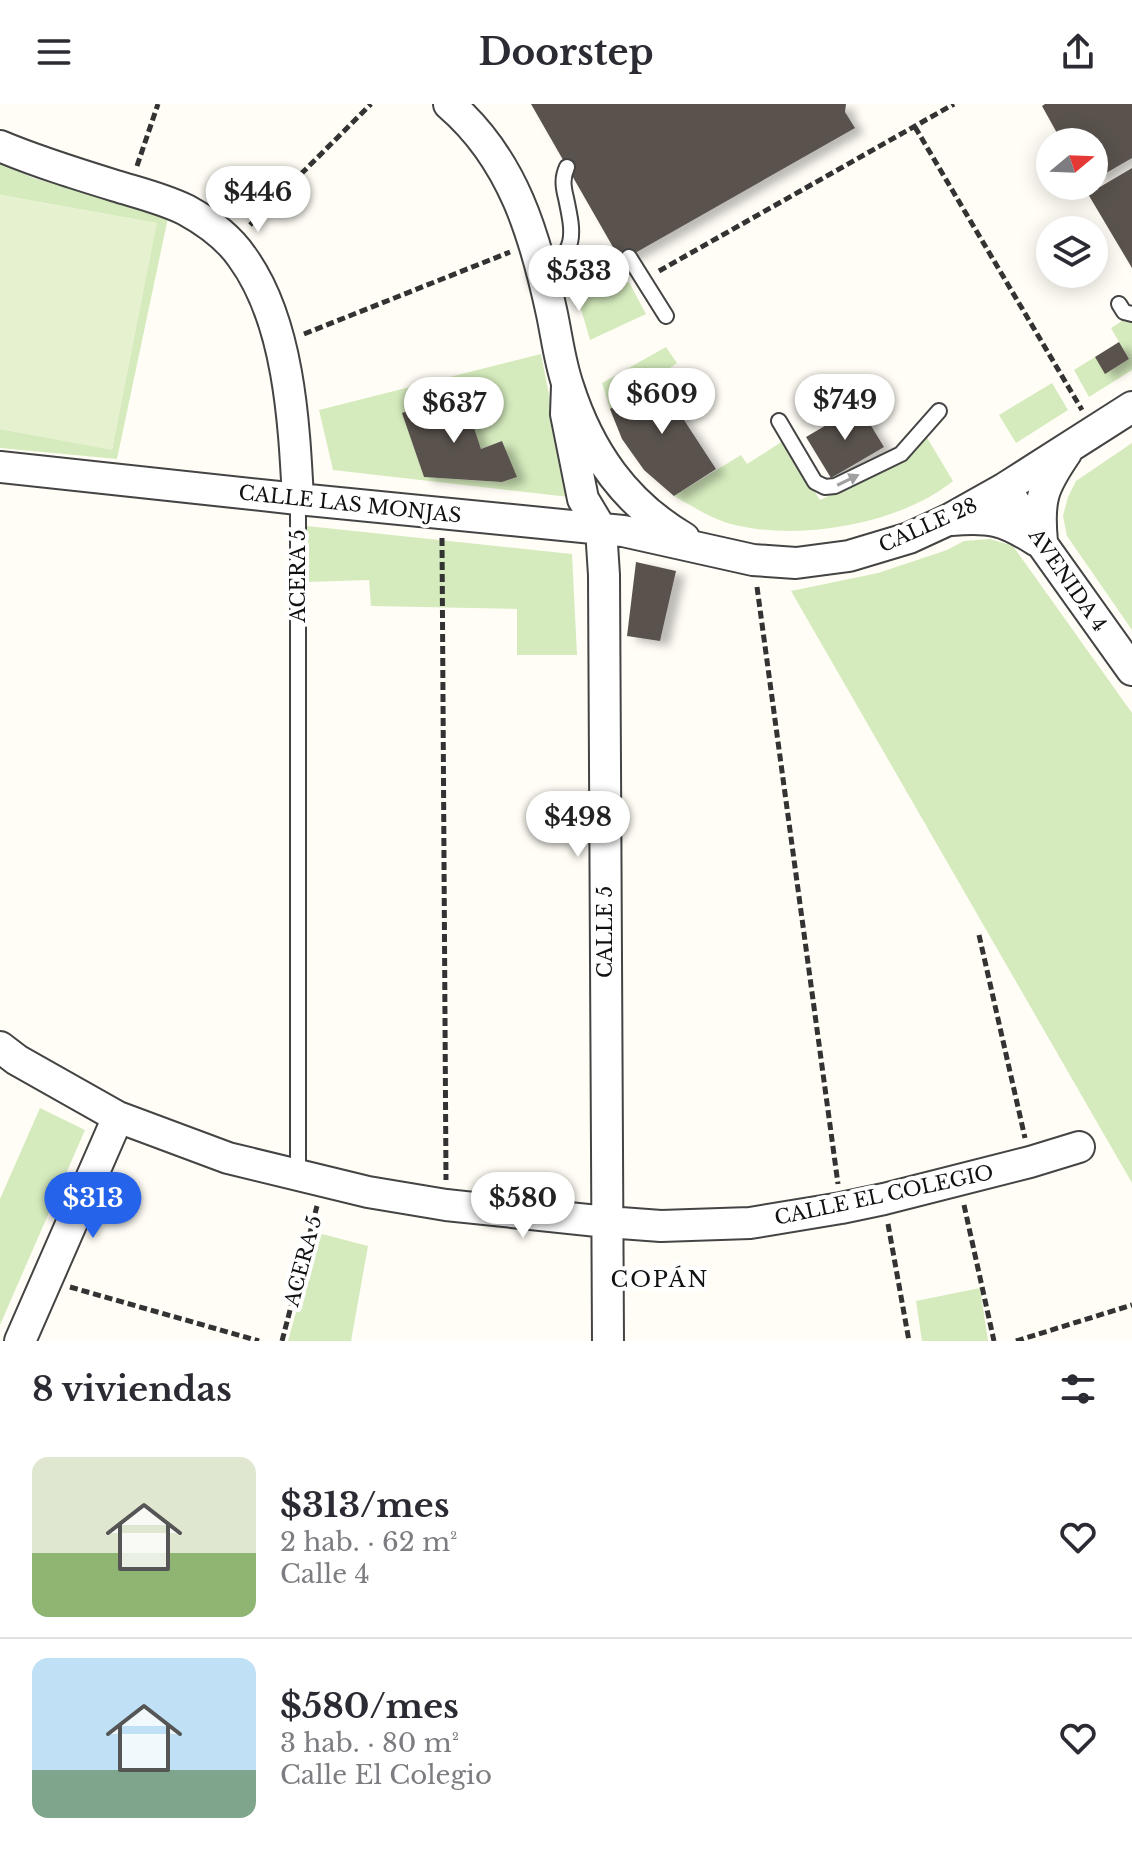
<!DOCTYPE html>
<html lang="es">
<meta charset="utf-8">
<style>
:root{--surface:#fff;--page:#f7f7f7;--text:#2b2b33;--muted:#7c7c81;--line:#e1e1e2;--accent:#2563eb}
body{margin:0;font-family:"Libre Baskerville",serif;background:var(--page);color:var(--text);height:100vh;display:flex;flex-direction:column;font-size:30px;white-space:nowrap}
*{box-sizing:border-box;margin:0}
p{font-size:26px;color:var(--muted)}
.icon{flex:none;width:44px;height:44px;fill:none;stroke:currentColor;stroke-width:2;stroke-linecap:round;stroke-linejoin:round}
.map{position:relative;height:1237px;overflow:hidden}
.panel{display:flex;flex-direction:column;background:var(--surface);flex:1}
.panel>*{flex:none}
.needle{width:52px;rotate:71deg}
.buttons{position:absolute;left:1036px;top:24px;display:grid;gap:16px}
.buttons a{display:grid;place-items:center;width:72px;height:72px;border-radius:50%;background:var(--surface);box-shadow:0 4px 20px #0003;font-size:40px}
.price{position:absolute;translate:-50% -68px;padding:0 18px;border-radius:28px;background:#fff;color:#222;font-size:26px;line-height:52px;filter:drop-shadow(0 2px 4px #0008)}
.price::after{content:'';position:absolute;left:50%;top:48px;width:24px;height:18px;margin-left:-12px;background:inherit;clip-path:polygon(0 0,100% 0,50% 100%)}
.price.active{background:var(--accent);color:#fff}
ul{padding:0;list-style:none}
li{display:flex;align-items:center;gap:24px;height:200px;padding:0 32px}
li+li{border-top:2px solid var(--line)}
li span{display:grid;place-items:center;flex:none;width:224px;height:160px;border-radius:16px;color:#555}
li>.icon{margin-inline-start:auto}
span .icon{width:96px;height:96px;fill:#fffc;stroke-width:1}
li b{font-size:34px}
h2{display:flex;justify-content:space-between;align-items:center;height:96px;padding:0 32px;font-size:34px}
header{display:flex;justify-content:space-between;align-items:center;height:104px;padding:0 32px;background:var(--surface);font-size:36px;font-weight:800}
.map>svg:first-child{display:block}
</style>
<header><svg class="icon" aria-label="menu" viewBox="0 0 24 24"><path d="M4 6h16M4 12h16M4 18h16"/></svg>Doorstep<svg class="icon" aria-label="share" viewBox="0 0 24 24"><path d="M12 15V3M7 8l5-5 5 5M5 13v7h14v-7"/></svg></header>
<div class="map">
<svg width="1132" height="1237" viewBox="0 0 1132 1237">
<defs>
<filter id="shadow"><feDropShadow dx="9" dy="5" stdDeviation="4" flood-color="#0004"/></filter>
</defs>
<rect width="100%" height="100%" fill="#fffdf5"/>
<path fill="#d5ebbd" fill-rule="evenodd" d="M 0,60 L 36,75 L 169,109 L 117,355 L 0,344 L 0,325 L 112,345 L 156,119 L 0,91 Z
M 629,178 L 646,210 L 590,236 L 576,188 L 593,182 L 600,190 Z
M 1122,217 L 1132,219 L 1132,266 L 1089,293 L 1074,266 L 1095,253 L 1106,269 L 1129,255 L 1111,224 Z
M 666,243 L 677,259 L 610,305 L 602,279 Z
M 541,250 L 569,393 L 333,366 L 319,306 ZM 454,290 L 464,317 L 471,316 L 481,345 L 502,337 L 516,373 L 502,378 L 424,373 L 403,309 Z
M 1052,279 L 1068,306 L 1016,339 L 999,311 Z
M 926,332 L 953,377 C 900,420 801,437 735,421 C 713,416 694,403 674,392 L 741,351 L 747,360 L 783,337 L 820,396 L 906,355 Z
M 1132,339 L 1132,526 L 1067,432 L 1063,412 L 1068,393 L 1076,377 Z
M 307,422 L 572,450 L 577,551 L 517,551 L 517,505 L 371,502 L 369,476 L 306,478 Z
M 990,435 L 1013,442 L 1132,609 L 1132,1079 L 791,487 L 878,469 L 947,446 L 964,437 Z
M 40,1004 L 85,1026 L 0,1221 L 0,1095 Z
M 318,1129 L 368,1142 L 351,1237 L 288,1237 Z
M 980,1184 L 988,1237 L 922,1237 L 916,1197 Z"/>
<path fill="#e6f2cf" d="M 0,91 L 157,119 L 112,346 L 0,325 Z"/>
<path fill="#5a524d" filter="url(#shadow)" d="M 531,0 L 846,0 L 845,8 L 855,24 L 621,157 Z
M 1045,0 L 1132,0 L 1132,54 L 1094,76 L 1094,38 L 1062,38 L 1042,2 Z
M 1132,64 L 1132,164 L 1088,90 Z
M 1119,238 L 1129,255 L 1105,270 L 1095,253 Z
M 670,265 L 683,283 L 669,293 L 716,365 L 674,392 L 644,366 L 622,335 L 610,305 Z
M 454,290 L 464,317 L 471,315 L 481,345 L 502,337 L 517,373 L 502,378 L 424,373 L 402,309 Z
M 859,302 L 884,343 L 831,374 L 806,333 Z
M 636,458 L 676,467 L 660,537 L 627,532 Z"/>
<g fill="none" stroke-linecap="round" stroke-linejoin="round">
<defs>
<path id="service" d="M 629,153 L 666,212
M 543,171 C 577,146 574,132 566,94 C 563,82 562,74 567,63
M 1119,200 L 1124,208 L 1132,210
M 779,317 L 815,378 L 825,383 L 835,382 L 901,350 L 939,307
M 298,395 L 298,1071"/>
<path id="minor" d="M 449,0 C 513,55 535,131 552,210 C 557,234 560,259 568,282 C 589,348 625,399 684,434
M 0,42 C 38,58 77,70 116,82 C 139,89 164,95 186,106 C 206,117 229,134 242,153 C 289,217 294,318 298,395
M 567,282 L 566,310 L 583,395 L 601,425 L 604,471 L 608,1237
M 0,363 L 298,395 L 623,427 L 753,456 L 796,459 L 849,452 L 909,434 L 948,416 L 1005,384 L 1132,303
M 1005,384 L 1042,440 L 1132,566
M 951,416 C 990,413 1003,415 1037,437
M 1042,438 C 1038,396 1042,384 1066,349
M 0,943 L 17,956 L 118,1013 L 228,1054 L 368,1088 L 446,1101 L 607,1118 L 661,1122 L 750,1119 L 841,1104 L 884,1095 L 1030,1058 L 1079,1043
M 20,1237 L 118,1013"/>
</defs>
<use href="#service" stroke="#444" stroke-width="18"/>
<use href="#minor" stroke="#444" stroke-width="34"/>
<path stroke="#333" stroke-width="5" stroke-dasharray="8 4" stroke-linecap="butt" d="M 915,23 L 1082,306
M 137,62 L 158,0
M 250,121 L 371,0
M 659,167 L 954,0
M 304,230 L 510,148
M 442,434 L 446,1076
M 757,483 L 838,1080
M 979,831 L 1025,1034
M 964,1101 L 994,1237
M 888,1120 L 909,1237
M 70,1183 L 259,1237
M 282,1237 L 317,1102
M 1016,1237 L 1132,1201"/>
<use href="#service" stroke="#fff" stroke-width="14"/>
<use href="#minor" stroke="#fff" stroke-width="30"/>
</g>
<defs><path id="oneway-solid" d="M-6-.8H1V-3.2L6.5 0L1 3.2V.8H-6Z" transform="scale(2)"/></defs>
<use fill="#a0a0a0" href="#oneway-solid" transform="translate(848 376) rotate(-26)"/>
<g text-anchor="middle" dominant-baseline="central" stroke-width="8" stroke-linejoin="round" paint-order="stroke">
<g font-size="20" fill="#111" stroke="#fff">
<text transform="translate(350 400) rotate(6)">CALLE LAS MONJAS</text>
<text transform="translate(928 421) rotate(-24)">CALLE 28</text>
<text transform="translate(298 472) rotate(-90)">ACERA 5</text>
<text transform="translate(1068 476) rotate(55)">AVENIDA 4</text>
<text transform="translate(605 828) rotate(-90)">CALLE 5</text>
<text transform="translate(884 1091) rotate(-12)">CALLE EL COLEGIO</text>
<text transform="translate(303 1157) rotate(-75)">ACERA 5</text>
</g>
<g font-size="22" letter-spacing="2" fill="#111" stroke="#fff">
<text x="660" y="1175">COPÁN</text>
</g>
</g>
</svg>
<div class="buttons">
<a><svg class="needle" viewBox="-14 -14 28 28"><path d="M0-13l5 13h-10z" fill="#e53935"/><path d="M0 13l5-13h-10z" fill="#7c7c81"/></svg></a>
<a><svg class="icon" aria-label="layers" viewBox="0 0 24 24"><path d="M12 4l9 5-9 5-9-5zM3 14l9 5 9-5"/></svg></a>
</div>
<b class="price" style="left:258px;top:130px">$446</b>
<b class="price" style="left:579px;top:209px">$533</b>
<b class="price" style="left:662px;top:332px">$609</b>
<b class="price" style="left:845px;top:338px">$749</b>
<b class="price" style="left:454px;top:341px">$637</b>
<b class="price" style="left:578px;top:755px">$498</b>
<b class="price active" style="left:93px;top:1136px">$313</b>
<b class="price" style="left:523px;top:1136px">$580</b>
</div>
<section class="panel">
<h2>8 viviendas<svg class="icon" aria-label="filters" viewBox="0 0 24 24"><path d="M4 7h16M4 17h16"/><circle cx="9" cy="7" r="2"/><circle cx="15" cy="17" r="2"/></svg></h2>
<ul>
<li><span style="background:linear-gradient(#dfe7d0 60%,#8fb573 0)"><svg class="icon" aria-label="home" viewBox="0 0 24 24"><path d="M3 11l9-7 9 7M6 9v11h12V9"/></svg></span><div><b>$313/mes</b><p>2 hab. · 62 m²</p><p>Calle 4</p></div><svg class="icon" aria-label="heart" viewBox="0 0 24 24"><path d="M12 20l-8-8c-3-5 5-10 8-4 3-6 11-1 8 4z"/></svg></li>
<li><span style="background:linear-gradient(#bfe0f5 70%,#7fa58c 0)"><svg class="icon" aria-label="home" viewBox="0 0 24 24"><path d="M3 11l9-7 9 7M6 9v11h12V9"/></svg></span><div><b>$580/mes</b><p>3 hab. · 80 m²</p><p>Calle El Colegio</p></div><svg class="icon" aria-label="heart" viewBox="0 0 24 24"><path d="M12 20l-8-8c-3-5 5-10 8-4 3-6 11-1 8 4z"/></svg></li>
</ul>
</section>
